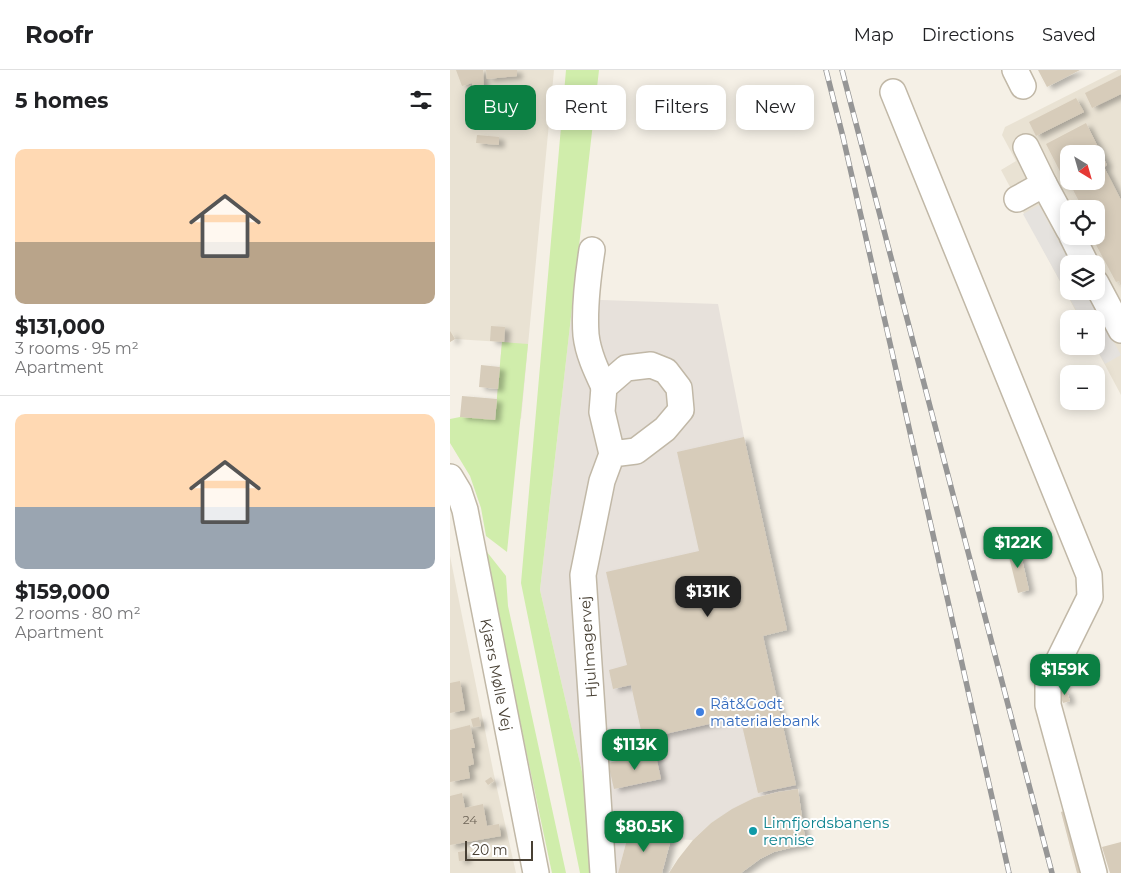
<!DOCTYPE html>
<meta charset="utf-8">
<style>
:root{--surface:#fff;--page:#f6f6f6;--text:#202124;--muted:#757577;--line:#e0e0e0;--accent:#0b8043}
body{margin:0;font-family:Montserrat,sans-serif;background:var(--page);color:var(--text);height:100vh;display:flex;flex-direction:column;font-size:19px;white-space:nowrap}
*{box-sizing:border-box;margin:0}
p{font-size:16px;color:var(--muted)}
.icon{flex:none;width:28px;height:28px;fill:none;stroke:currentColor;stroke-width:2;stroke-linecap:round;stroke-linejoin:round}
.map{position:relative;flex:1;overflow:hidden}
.panel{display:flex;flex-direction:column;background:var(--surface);width:450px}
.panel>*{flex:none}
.banner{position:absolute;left:15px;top:15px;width:475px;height:45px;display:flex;gap:10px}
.needle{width:32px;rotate:143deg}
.buttons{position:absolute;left:610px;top:75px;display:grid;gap:10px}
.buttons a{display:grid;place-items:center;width:45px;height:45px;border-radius:10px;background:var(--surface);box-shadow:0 2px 12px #0003;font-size:25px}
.scale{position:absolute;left:15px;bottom:12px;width:68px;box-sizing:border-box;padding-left:5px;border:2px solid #484034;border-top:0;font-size:14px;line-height:18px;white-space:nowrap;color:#484034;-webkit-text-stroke:4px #fff;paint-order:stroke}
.price{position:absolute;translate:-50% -42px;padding:0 11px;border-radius:10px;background:var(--accent);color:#fff;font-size:16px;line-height:32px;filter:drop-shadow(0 1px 2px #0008)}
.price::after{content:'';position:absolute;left:50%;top:30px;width:15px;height:11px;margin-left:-8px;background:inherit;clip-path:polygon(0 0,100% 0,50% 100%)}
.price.active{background:#222;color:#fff}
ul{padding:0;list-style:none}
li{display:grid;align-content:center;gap:10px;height:265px;padding:0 15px}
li+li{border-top:1px solid var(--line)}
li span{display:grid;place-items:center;height:155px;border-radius:10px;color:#555}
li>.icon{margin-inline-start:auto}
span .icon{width:90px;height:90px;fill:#fffc;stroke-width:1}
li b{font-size:21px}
h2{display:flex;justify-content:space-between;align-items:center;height:60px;padding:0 15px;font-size:21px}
.pill{padding:0 18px;border-radius:10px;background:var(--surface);box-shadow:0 2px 12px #0003;font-size:18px;line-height:45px}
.pill.active{background:var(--accent);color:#fff}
header{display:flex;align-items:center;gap:30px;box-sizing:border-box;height:70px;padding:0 25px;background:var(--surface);border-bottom:1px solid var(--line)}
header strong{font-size:24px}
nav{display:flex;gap:28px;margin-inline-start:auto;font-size:18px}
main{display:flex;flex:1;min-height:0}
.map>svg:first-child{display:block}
</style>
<header>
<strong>Roofr</strong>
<nav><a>Map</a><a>Directions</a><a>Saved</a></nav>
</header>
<main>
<section class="panel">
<h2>5 homes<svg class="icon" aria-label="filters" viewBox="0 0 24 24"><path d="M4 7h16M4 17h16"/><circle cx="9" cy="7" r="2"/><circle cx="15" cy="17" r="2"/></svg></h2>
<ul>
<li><span style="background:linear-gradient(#ffd9b3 60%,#b9a48a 0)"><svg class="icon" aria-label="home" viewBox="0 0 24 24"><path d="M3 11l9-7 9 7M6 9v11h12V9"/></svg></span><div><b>$131,000</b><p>3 rooms · 95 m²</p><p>Apartment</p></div></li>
<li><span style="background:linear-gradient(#ffd9b3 60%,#9aa5b1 0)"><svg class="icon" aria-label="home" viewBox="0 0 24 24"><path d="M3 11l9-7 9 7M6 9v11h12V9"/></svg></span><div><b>$159,000</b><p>2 rooms · 80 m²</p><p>Apartment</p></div></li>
</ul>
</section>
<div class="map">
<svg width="671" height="803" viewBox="0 0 671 803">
<defs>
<filter id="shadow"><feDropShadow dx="5.5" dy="3" stdDeviation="2.5" flood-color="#0004"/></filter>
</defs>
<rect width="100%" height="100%" fill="#f5f0e6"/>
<path fill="#e9e2d3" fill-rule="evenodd" d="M 0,0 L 104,0 L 71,349 L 47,329 L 52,272 L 5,269 L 0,272 Z
M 668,0 L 671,0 L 671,325 L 645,276 L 646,276 L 646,249 L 630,249 L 551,100 L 566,91 L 552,65 L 555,57 ZM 619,84 L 646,84 L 646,111 L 619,111 ZM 619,139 L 646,139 L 646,166 L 619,166 ZM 619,194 L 646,194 L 646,221 L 619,221 Z
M 0,486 L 44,705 L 66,803 L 0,803 Z"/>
<path fill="#e7e1db" d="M 123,229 L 268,234 L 294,367 L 337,560 L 313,566 L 346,715 L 348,719 L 328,722 L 304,728 L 261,753 L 243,770 L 221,769 L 180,758 L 168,803 L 146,803 L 133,706 L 90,520 Z"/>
<path fill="#d0edab" d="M 116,0 L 149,0 L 90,520 L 133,706 L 146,803 L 130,803 L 71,513 Z
M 52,272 L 78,274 L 57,482 L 36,466 L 31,438 L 20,406 L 0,373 L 0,349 L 10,347 L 45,349 Z
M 33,477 L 56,506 L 58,536 L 116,803 L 102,803 Z"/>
<path fill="#e5e2de" d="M 589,135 L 621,194 L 619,194 L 619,221 L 636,221 L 671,285 L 655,294 L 645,276 L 646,249 L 631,249 L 573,144 Z"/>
<path fill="#d7ccba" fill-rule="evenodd" filter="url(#shadow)" d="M 6,0 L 33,0 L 34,22 L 23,23 L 22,13 L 12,16 Z
M 36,0 L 67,0 L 67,6 L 37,9 Z
M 588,0 L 630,0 L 597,17 Z
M 671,5 L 671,24 L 642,38 L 635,23 Z
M 626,28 L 634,42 L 586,66 L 579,52 Z
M 636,53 L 657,95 L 654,97 L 671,130 L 671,216 L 669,211 L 666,212 L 644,171 L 648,169 L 646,166 L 646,139 L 633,139 L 620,114 L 617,115 L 596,74 ZM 619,84 L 646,84 L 646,111 L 619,111 Z
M 27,65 L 49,67 L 49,75 L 26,73 Z
M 41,256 L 55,257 L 54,272 L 40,271 Z
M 0,261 L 5,269 L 0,272 Z
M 31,295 L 50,297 L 48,319 L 29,317 Z
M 12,326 L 47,329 L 45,350 L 10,347 Z
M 294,367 L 337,560 L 313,566 L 346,715 L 308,723 L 290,647 L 193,669 L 181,615 L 163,619 L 159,600 L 177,595 L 156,502 L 249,481 L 227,382 Z
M 569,476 L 579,520 L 568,523 L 557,479 Z
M 10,611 L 15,640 L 0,643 L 0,613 Z
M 616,619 L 620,631 L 613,633 L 609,622 Z
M 29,647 L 31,656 L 23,657 L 21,649 Z
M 20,655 L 25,678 L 21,678 L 24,694 L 18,696 L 20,708 L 0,712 L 0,660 Z
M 205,682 L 211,709 L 164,719 L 158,693 Z
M 41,707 L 44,711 L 38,715 L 35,711 Z
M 348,719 L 356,775 L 340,778 L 324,782 L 310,789 L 291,803 L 219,803 L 228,789 L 243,770 L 261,753 L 282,739 L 304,728 L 328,722 Z
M 12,723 L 15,738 L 33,734 L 37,756 L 49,754 L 51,766 L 0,775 L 0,726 Z
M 619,739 L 636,803 L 627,803 L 611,742 Z
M 180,758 L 221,769 L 212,803 L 168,803 Z
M 671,772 L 671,803 L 660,803 L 652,777 Z
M 15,781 L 16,790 L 9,791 L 8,782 Z"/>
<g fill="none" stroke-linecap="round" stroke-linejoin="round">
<defs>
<g id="minor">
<path d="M 565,0 L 573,16"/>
<path d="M 443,22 L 639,505 L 640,527 L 598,612 L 598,635 L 644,803"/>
<path d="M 594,114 L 619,160"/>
<path d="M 567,129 L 594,114 L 576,77"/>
<path d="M 622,166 L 636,194"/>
<path d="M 142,180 C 138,206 134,239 136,265 C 138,283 146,300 154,317"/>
<path d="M 646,213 L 671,260"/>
<path id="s1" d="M 0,407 L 9,422 L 15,440 L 86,803"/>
<path d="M 153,803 L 133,505 L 152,411 L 162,384 L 152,342 L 154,317 L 176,298 L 201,295 L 216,301 L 229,318 L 231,340 L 215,359 L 186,381 L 162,384"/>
</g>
</defs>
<use href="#minor" stroke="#c1b8a7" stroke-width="28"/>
<use href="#minor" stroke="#fff" stroke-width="25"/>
<defs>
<path id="rail" d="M 376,0 L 393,67 L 442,282 L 559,803
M 392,0 L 602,803"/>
</defs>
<use href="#rail" stroke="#969696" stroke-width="5.5"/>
<use href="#rail" stroke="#fff" stroke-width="4" stroke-dasharray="11" stroke-linecap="butt"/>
</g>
<circle fill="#3f7fe0" stroke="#fff" stroke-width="2" cx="250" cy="642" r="5"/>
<circle fill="#0f9aa8" stroke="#fff" stroke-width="2" cx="303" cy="761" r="5"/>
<g text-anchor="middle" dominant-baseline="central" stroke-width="4" stroke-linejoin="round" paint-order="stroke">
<g font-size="12" fill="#6c6356">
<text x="20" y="749">24</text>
</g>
<g font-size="15" fill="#484034" stroke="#fff">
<text transform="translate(138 577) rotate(-94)">Hjulmagervej</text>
<text stroke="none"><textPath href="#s1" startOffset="204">Kjærs Mølle Vej</textPath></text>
</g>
<g font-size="15" fill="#366cbe" stroke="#fff" text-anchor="start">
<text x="260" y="633">Råt&amp;Godt<tspan x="260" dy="17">materialebank</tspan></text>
</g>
<g font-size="15" fill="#0d838f" stroke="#fff" text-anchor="start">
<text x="313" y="752">Limfjordsbanens<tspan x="313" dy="17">remise</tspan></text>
</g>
</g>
</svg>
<div class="buttons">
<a><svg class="needle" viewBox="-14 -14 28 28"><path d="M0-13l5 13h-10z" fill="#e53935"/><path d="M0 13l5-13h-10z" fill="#757577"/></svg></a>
<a><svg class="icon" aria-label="locate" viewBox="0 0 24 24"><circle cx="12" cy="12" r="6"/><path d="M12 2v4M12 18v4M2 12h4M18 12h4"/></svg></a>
<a><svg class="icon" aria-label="layers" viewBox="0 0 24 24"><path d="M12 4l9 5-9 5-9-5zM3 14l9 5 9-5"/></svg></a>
<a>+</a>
<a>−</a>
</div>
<div class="scale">20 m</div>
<b class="price" style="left:568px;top:499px">$122K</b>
<b class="price active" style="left:258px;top:548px">$131K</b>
<b class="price" style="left:615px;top:626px">$159K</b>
<b class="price" style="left:185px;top:701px">$113K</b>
<b class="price" style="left:194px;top:783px">$80.5K</b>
<div class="banner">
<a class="pill active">Buy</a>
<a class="pill">Rent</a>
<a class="pill">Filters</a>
<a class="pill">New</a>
</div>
</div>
</main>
